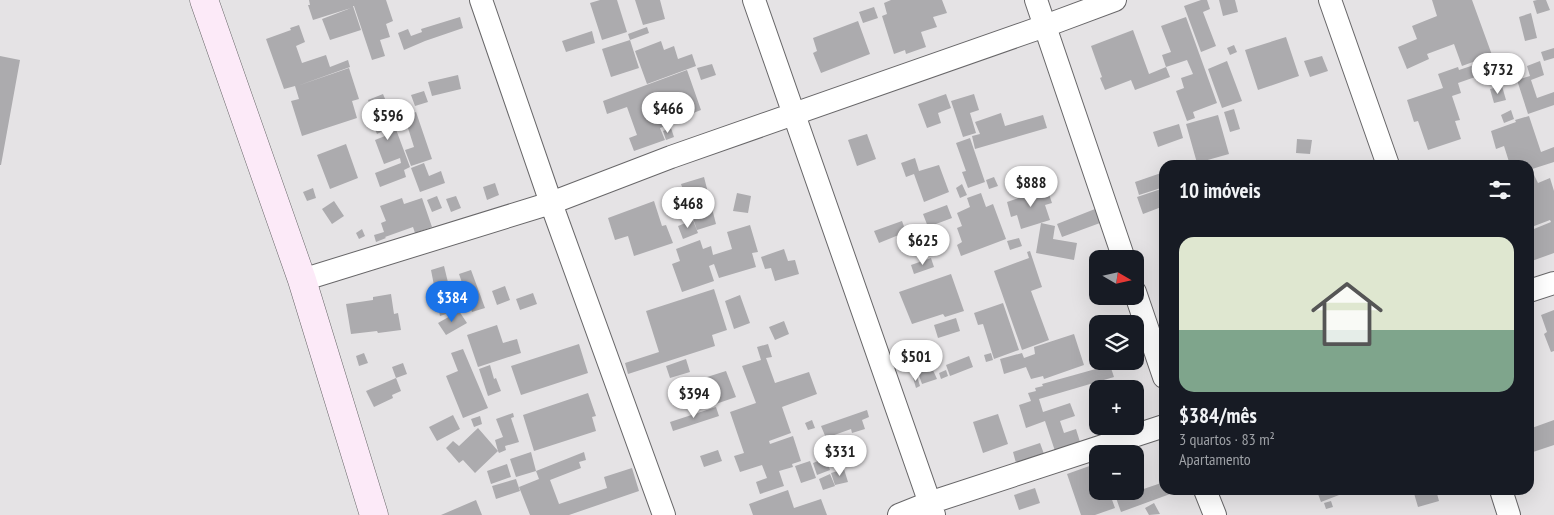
<!DOCTYPE html>
<html lang="pt">
<meta charset="utf-8">
<style>
:root{--surface:#171b24;--page:#242831;--text:#f1f3f6;--muted:#9ea1a6;--line:#363941;--accent:#1a73e8}
body{margin:0;font-family:"PT Sans Narrow",sans-serif;background:var(--page);color:var(--text);height:100vh;display:flex;flex-direction:column;font-size:19px;white-space:nowrap}
*{box-sizing:border-box;margin:0}
p{font-size:16px;color:var(--muted)}
.icon{flex:none;width:28px;height:28px;fill:none;stroke:currentColor;stroke-width:2;stroke-linecap:round;stroke-linejoin:round}
.map{position:relative;flex:1;overflow:hidden}
.side{position:absolute;left:1159px;top:160px;width:375px;height:335px;display:flex;flex-direction:column;background:var(--surface);border-radius:15px;box-shadow:0 5px 20px #0002}
.side>*{flex:none}
.needle{width:32px;rotate:99deg}
.controls{position:absolute;left:1089px;top:250px;display:grid;gap:10px}
.controls a{display:grid;place-items:center;width:55px;height:55px;border-radius:10px;background:var(--surface);box-shadow:0 5px 20px #0002;font-size:25px}
.price{position:absolute;translate:-50% -42px;padding:0 11px;border-radius:18px;background:#fff;color:#222;font-size:16px;line-height:32px;filter:drop-shadow(0 1px 2px #0008)}
.price::after{content:'';position:absolute;left:50%;top:30px;width:15px;height:11px;margin-left:-8px;background:inherit;clip-path:polygon(0 0,100% 0,50% 100%)}
.price.active{background:var(--accent);color:#fff}
ul{padding:0;list-style:none}
li{display:grid;align-content:center;gap:10px;height:265px;padding:0 20px}
li+li{border-top:1px solid var(--line)}
li span{display:grid;place-items:center;height:155px;border-radius:15px;color:#555}
li>.icon{margin-inline-start:auto}
span .icon{width:90px;height:90px;fill:#fffc;stroke-width:1}
li b{font-size:21px}
h2{display:flex;justify-content:space-between;align-items:center;height:60px;padding:0 20px;font-size:21px}
.map>svg:first-child{display:block}
</style>
<div class="map">
<svg width="1554" height="515" viewBox="0 0 1554 515">
<rect width="100%" height="100%" fill="#e5e3e5"/>
<path fill="#acabae" d="M 309,0 L 386,0 L 393,21 L 386,24 L 390,37 L 380,40 L 385,56 L 372,60 L 354,6 L 353,6 L 361,30 L 330,40 L 322,19 L 351,8 L 313,20 L 308,5 L 310,5 Z
M 600,0 L 617,0 L 627,32 L 602,40 L 590,3 Z
M 635,0 L 660,0 L 665,19 L 643,25 Z
M 891,0 L 942,0 L 947,13 L 933,17 L 937,27 L 921,32 L 926,47 L 906,54 L 905,50 L 894,54 L 882,16 L 887,14 L 884,3 Z
M 1201,0 L 1207,0 L 1210,9 L 1203,12 L 1216,46 L 1201,52 L 1184,6 Z
M 1219,0 L 1235,0 L 1238,12 L 1223,16 Z
M 1432,0 L 1472,0 L 1492,55 L 1462,66 L 1454,44 L 1427,54 L 1429,59 L 1407,69 L 1398,47 L 1417,39 L 1412,26 L 1437,16 Z
M 1537,0 L 1546,0 L 1550,10 L 1537,14 L 1533,1 Z
M 874,7 L 878,18 L 863,23 L 859,12 Z
M 1531,13 L 1537,38 L 1525,41 L 1519,17 Z
M 460,17 L 463,28 L 425,41 L 404,50 L 398,33 L 408,29 L 411,36 L 422,32 L 421,29 Z
M 1186,17 L 1217,103 L 1193,112 L 1195,118 L 1187,121 L 1176,91 L 1184,88 L 1181,78 L 1193,74 L 1187,60 L 1166,67 L 1162,55 L 1171,52 L 1161,26 Z
M 858,21 L 870,54 L 821,73 L 813,53 L 817,51 L 813,38 Z
M 299,25 L 305,42 L 296,46 L 302,63 L 326,55 L 330,67 L 348,60 L 350,67 L 297,86 L 349,68 L 359,99 L 352,101 L 357,118 L 302,136 L 291,101 L 299,99 L 295,86 L 284,89 L 266,39 L 291,30 L 290,28 Z
M 647,27 L 649,33 L 630,40 L 639,68 L 611,77 L 602,49 L 630,40 L 628,34 Z
M 1133,30 L 1149,74 L 1166,67 L 1170,77 L 1135,90 L 1131,80 L 1105,90 L 1100,78 L 1102,77 L 1091,46 Z
M 592,31 L 595,43 L 566,52 L 562,41 Z
M 1286,37 L 1299,76 L 1258,90 L 1245,50 Z
M 661,41 L 664,50 L 674,46 L 678,59 L 692,54 L 696,66 L 647,84 L 635,51 Z
M 1234,45 L 1237,52 L 1230,55 L 1227,48 Z
M 1554,48 L 1554,58 L 1544,61 L 1541,52 Z
M 0,56 L 20,60 L 1,165 L 0,165 Z
M 1322,56 L 1328,71 L 1310,77 L 1304,61 Z
M 1227,61 L 1242,101 L 1222,108 L 1208,69 Z
M 1540,61 L 1544,75 L 1531,80 L 1537,98 L 1554,92 L 1554,105 L 1528,114 L 1517,80 L 1530,76 L 1527,66 Z
M 712,64 L 716,75 L 701,80 L 697,68 Z
M 1477,64 L 1481,75 L 1458,83 L 1461,93 L 1452,96 L 1460,120 L 1455,121 L 1461,139 L 1428,150 L 1418,121 L 1414,122 L 1407,100 L 1443,88 L 1438,74 L 1458,67 L 1459,70 Z
M 687,70 L 701,110 L 688,115 L 689,117 L 660,128 L 665,140 L 634,151 L 629,138 L 637,135 L 627,107 L 607,114 L 603,101 Z
M 458,75 L 461,89 L 432,96 L 428,82 Z
M 1502,86 L 1506,100 L 1494,103 L 1490,89 Z
M 424,91 L 428,102 L 415,106 L 411,95 Z
M 383,94 L 388,106 L 396,103 L 400,112 L 381,119 L 391,116 L 410,167 L 404,170 L 406,177 L 380,187 L 375,173 L 401,163 L 400,158 L 384,164 L 375,140 L 385,136 L 383,131 L 377,134 L 372,122 L 376,121 L 368,100 Z
M 946,94 L 951,108 L 938,113 L 941,123 L 927,128 L 918,104 Z
M 974,94 L 979,110 L 970,113 L 976,133 L 963,137 L 951,101 Z
M 1234,109 L 1240,129 L 1230,132 L 1224,112 Z
M 1511,110 L 1514,119 L 1504,123 L 1501,115 Z
M 416,112 L 432,159 L 411,166 L 405,150 L 414,147 L 408,128 L 400,130 L 396,118 Z
M 1001,113 L 1005,126 L 1043,115 L 1047,128 L 975,149 L 972,136 L 980,134 L 975,122 Z
M 1218,115 L 1229,154 L 1197,163 L 1186,124 Z
M 1529,116 L 1541,152 L 1554,147 L 1554,162 L 1529,170 L 1529,165 L 1510,165 L 1504,146 L 1496,149 L 1491,131 L 1516,122 L 1515,120 Z
M 1179,124 L 1183,138 L 1158,147 L 1153,132 Z
M 671,128 L 674,137 L 666,140 L 663,131 Z
M 867,134 L 876,159 L 857,166 L 848,140 Z
M 970,138 L 985,182 L 968,188 L 962,172 L 966,171 L 956,143 Z
M 1297,139 L 1312,140 L 1310,154 L 1296,153 Z
M 346,144 L 358,178 L 330,189 L 317,155 Z
M 915,158 L 919,171 L 939,165 L 949,192 L 924,202 L 914,174 L 906,177 L 901,163 Z
M 424,163 L 429,176 L 441,171 L 445,183 L 420,192 L 411,168 Z
M 1164,172 L 1164,187 L 1139,195 L 1135,182 Z
M 1534,175 L 1538,183 L 1550,178 L 1554,191 L 1554,253 L 1529,262 L 1529,231 L 1551,222 L 1550,220 L 1529,228 L 1529,177 Z
M 704,177 L 716,224 L 697,230 L 681,184 Z
M 994,177 L 998,186 L 989,189 L 986,180 Z
M 495,183 L 499,195 L 487,200 L 483,187 Z
M 962,184 L 967,195 L 960,198 L 956,188 Z
M 313,188 L 316,198 L 307,201 L 303,192 Z
M 1047,188 L 1052,203 L 1045,205 L 1050,220 L 1021,229 L 1017,215 L 1011,217 L 1007,202 Z
M 1164,188 L 1164,206 L 1143,214 L 1137,197 Z
M 737,193 L 751,196 L 748,213 L 733,211 Z
M 981,193 L 986,207 L 993,204 L 1006,239 L 961,256 L 957,245 L 962,242 L 957,228 L 962,226 L 957,213 L 970,207 L 967,198 Z
M 437,196 L 442,208 L 432,212 L 427,200 Z
M 456,196 L 461,208 L 451,212 L 446,199 Z
M 402,198 L 404,204 L 422,198 L 432,227 L 415,233 L 413,227 L 385,237 L 386,238 L 376,242 L 374,235 L 384,232 L 381,223 L 386,221 L 380,206 Z
M 334,201 L 344,216 L 332,224 L 322,209 Z
M 654,201 L 662,226 L 666,225 L 673,243 L 634,256 L 628,236 L 615,240 L 608,218 Z
M 947,205 L 952,218 L 928,227 L 923,214 Z
M 1095,209 L 1100,223 L 1062,237 L 1057,224 Z
M 693,220 L 698,233 L 683,239 L 678,226 Z
M 902,221 L 906,232 L 879,243 L 874,231 Z
M 1041,223 L 1055,226 L 1053,239 L 1077,243 L 1074,260 L 1036,253 Z
M 750,225 L 758,252 L 752,253 L 756,267 L 719,278 L 714,264 L 709,266 L 714,281 L 682,292 L 672,264 L 680,261 L 676,249 L 700,240 L 703,249 L 711,246 L 713,255 L 732,249 L 727,232 Z
M 362,229 L 365,236 L 359,239 L 356,233 Z
M 1019,238 L 1022,246 L 1010,250 L 1007,241 Z
M 784,249 L 788,261 L 795,260 L 799,274 L 775,281 L 771,268 L 765,269 L 761,257 Z
M 1030,251 L 1042,287 L 1031,291 L 1049,340 L 1022,350 L 994,271 L 1029,258 L 1027,252 Z
M 931,258 L 934,267 L 914,274 L 911,265 Z
M 444,266 L 455,311 L 440,316 L 431,270 Z
M 471,270 L 485,308 L 472,312 L 459,274 Z
M 951,274 L 964,311 L 945,317 L 943,314 L 912,324 L 899,292 Z
M 505,286 L 510,300 L 497,305 L 492,291 Z
M 714,289 L 727,330 L 712,335 L 715,346 L 628,374 L 625,363 L 659,352 L 646,311 Z
M 533,293 L 537,304 L 520,310 L 516,299 Z
M 391,294 L 394,314 L 398,313 L 401,330 L 378,333 L 377,331 L 351,334 L 346,304 L 373,300 L 373,297 Z
M 740,295 L 750,323 L 734,329 L 725,301 Z
M 1003,303 L 1019,350 L 994,359 L 983,324 L 978,325 L 974,313 Z
M 1554,310 L 1554,351 L 1551,352 L 1544,334 L 1547,332 L 1541,315 Z
M 459,311 L 467,323 L 446,335 L 438,323 Z
M 956,318 L 960,331 L 938,338 L 934,325 Z
M 784,321 L 789,334 L 775,340 L 769,327 Z
M 497,325 L 503,343 L 517,339 L 521,353 L 478,367 L 467,335 Z
M 1074,334 L 1084,365 L 1044,379 L 1043,376 L 1031,379 L 1026,367 L 1004,374 L 1000,359 L 1022,353 L 1024,358 L 1035,354 L 1034,347 Z
M 579,344 L 588,373 L 521,395 L 511,366 Z
M 768,344 L 772,357 L 766,358 L 775,383 L 809,372 L 817,394 L 782,407 L 791,433 L 769,441 L 770,444 L 793,436 L 801,461 L 792,464 L 793,467 L 779,471 L 784,486 L 760,494 L 756,482 L 767,478 L 762,465 L 740,472 L 734,456 L 744,453 L 730,412 L 756,403 L 742,366 L 761,360 L 757,347 Z
M 931,344 L 936,356 L 916,363 L 912,351 Z
M 463,349 L 488,408 L 463,418 L 446,376 L 458,371 L 451,353 Z
M 364,353 L 368,363 L 359,366 L 356,356 Z
M 991,353 L 993,360 L 986,362 L 984,355 Z
M 969,356 L 973,367 L 950,376 L 946,365 Z
M 934,357 L 937,366 L 932,368 L 937,379 L 922,384 L 915,364 Z
M 686,359 L 690,372 L 670,378 L 666,366 Z
M 403,363 L 407,374 L 396,378 L 401,391 L 392,395 L 393,398 L 374,407 L 366,391 L 396,378 L 392,367 Z
M 490,365 L 494,379 L 496,378 L 501,391 L 488,396 L 479,369 Z
M 1110,365 L 1114,377 L 1039,399 L 1043,412 L 1070,403 L 1075,416 L 1060,421 L 1064,433 L 1076,429 L 1080,442 L 1055,451 L 1045,421 L 1026,428 L 1019,405 L 1031,401 L 1028,393 L 1036,391 L 1035,388 L 1043,386 L 1042,384 Z
M 946,370 L 948,376 L 941,379 L 939,373 Z
M 726,371 L 736,397 L 710,406 L 705,393 L 712,391 L 707,377 Z
M 917,376 L 920,386 L 916,388 L 913,378 Z
M 588,393 L 596,416 L 592,417 L 596,431 L 534,451 L 523,415 Z
M 716,407 L 719,416 L 673,431 L 670,422 Z
M 867,410 L 869,417 L 862,420 L 865,429 L 852,433 L 851,429 L 826,438 L 821,426 Z
M 513,413 L 514,417 L 511,418 L 519,442 L 505,446 L 506,450 L 499,453 L 498,451 L 475,473 L 463,460 L 459,463 L 446,448 L 453,441 L 459,446 L 478,428 L 498,451 L 495,440 L 503,437 L 496,419 Z
M 998,414 L 1008,444 L 983,453 L 973,422 Z
M 453,415 L 460,429 L 437,441 L 429,427 Z
M 480,416 L 482,424 L 474,427 L 471,419 Z
M 812,420 L 815,428 L 808,430 L 805,423 Z
M 1554,420 L 1554,445 L 1533,452 L 1529,440 L 1529,429 Z
M 1040,443 L 1044,454 L 1016,463 L 1013,452 Z
M 718,450 L 722,461 L 704,467 L 700,456 Z
M 531,452 L 536,471 L 516,477 L 510,459 Z
M 584,452 L 586,460 L 579,462 L 581,468 L 550,480 L 559,504 L 607,488 L 604,477 L 632,468 L 639,491 L 569,515 L 530,515 L 519,487 L 539,479 L 536,471 Z
M 826,458 L 830,470 L 817,475 L 813,463 Z
M 810,461 L 816,478 L 801,483 L 795,466 Z
M 1098,463 L 1098,491 L 1128,491 L 1129,494 L 1164,482 L 1164,490 L 1181,490 L 1121,512 L 1115,495 L 1111,497 L 1115,508 L 1095,515 L 1081,515 L 1067,474 Z
M 507,464 L 511,477 L 491,484 L 487,471 Z
M 1135,467 L 1142,486 L 1135,488 Z
M 844,469 L 848,482 L 835,485 L 831,473 Z
M 830,474 L 835,486 L 823,490 L 819,479 Z
M 516,479 L 520,491 L 496,499 L 492,486 Z
M 1035,488 L 1040,503 L 1019,510 L 1014,495 Z
M 788,490 L 794,508 L 821,499 L 827,515 L 753,515 L 749,504 Z
M 1326,490 L 1352,490 L 1321,502 L 1318,494 L 1326,491 Z
M 1413,490 L 1436,490 L 1439,501 L 1418,507 Z
M 476,500 L 482,515 L 441,515 Z
M 1331,501 L 1333,507 L 1326,509 L 1324,503 Z
M 1154,503 L 1160,514 L 1149,515 L 1145,508 Z"/>
<g fill="none" stroke-linecap="round" stroke-linejoin="round">
<defs>
<path id="street" d="M 481,0 L 551,203 L 664,515
M 754,0 L 934,515
M 1036,0 L 1124,259
M 1330,0 L 1388,165
M 302,280 L 551,203 L 671,157 L 1045,26 L 1115,0
M 1529,291 L 1554,283
M 1135,292 L 1164,377
M 1205,490 L 1215,515
M 1501,490 L 1509,515
M 899,515 L 929,503 L 1164,426"/>
<path id="secondary" d="M 204,0 L 302,280 L 374,515"/>
</defs>
<use href="#street" stroke="#686769" stroke-width="24"/>
<use href="#secondary" stroke="#686769" stroke-width="29"/>
<use href="#street" stroke="#fff" stroke-width="22"/>
<use href="#secondary" stroke="#fceaf8" stroke-width="28"/>
</g>
</svg>
<div class="controls">
<a><svg class="needle" viewBox="-14 -14 28 28"><path d="M0-13l5 13h-10z" fill="#e53935"/><path d="M0 13l5-13h-10z" fill="#9ea1a6"/></svg></a>
<a><svg class="icon" aria-label="layers" viewBox="0 0 24 24"><path d="M12 4l9 5-9 5-9-5zM3 14l9 5 9-5"/></svg></a>
<a>+</a>
<a>−</a>
</div>
<b class="price" style="left:1498px;top:95px">$732</b>
<b class="price" style="left:668px;top:134px">$466</b>
<b class="price" style="left:388px;top:141px">$596</b>
<b class="price" style="left:1031px;top:208px">$888</b>
<b class="price" style="left:688px;top:229px">$468</b>
<b class="price" style="left:923px;top:266px">$625</b>
<b class="price active" style="left:452px;top:323px">$384</b>
<b class="price" style="left:916px;top:382px">$501</b>
<b class="price" style="left:694px;top:419px">$394</b>
<b class="price" style="left:840px;top:477px">$331</b>
<section class="side">
<h2>10 imóveis<svg class="icon" aria-label="filters" viewBox="0 0 24 24"><path d="M4 7h16M4 17h16"/><circle cx="9" cy="7" r="2"/><circle cx="15" cy="17" r="2"/></svg></h2>
<ul>
<li><span style="background:linear-gradient(#dfe7d0 60%,#7fa58c 0)"><svg class="icon" aria-label="home" viewBox="0 0 24 24"><path d="M3 11l9-7 9 7M6 9v11h12V9"/></svg></span><div><b>$384/mês</b><p>3 quartos · 83 m²</p><p>Apartamento</p></div></li>
</ul>
</section>
</div>
